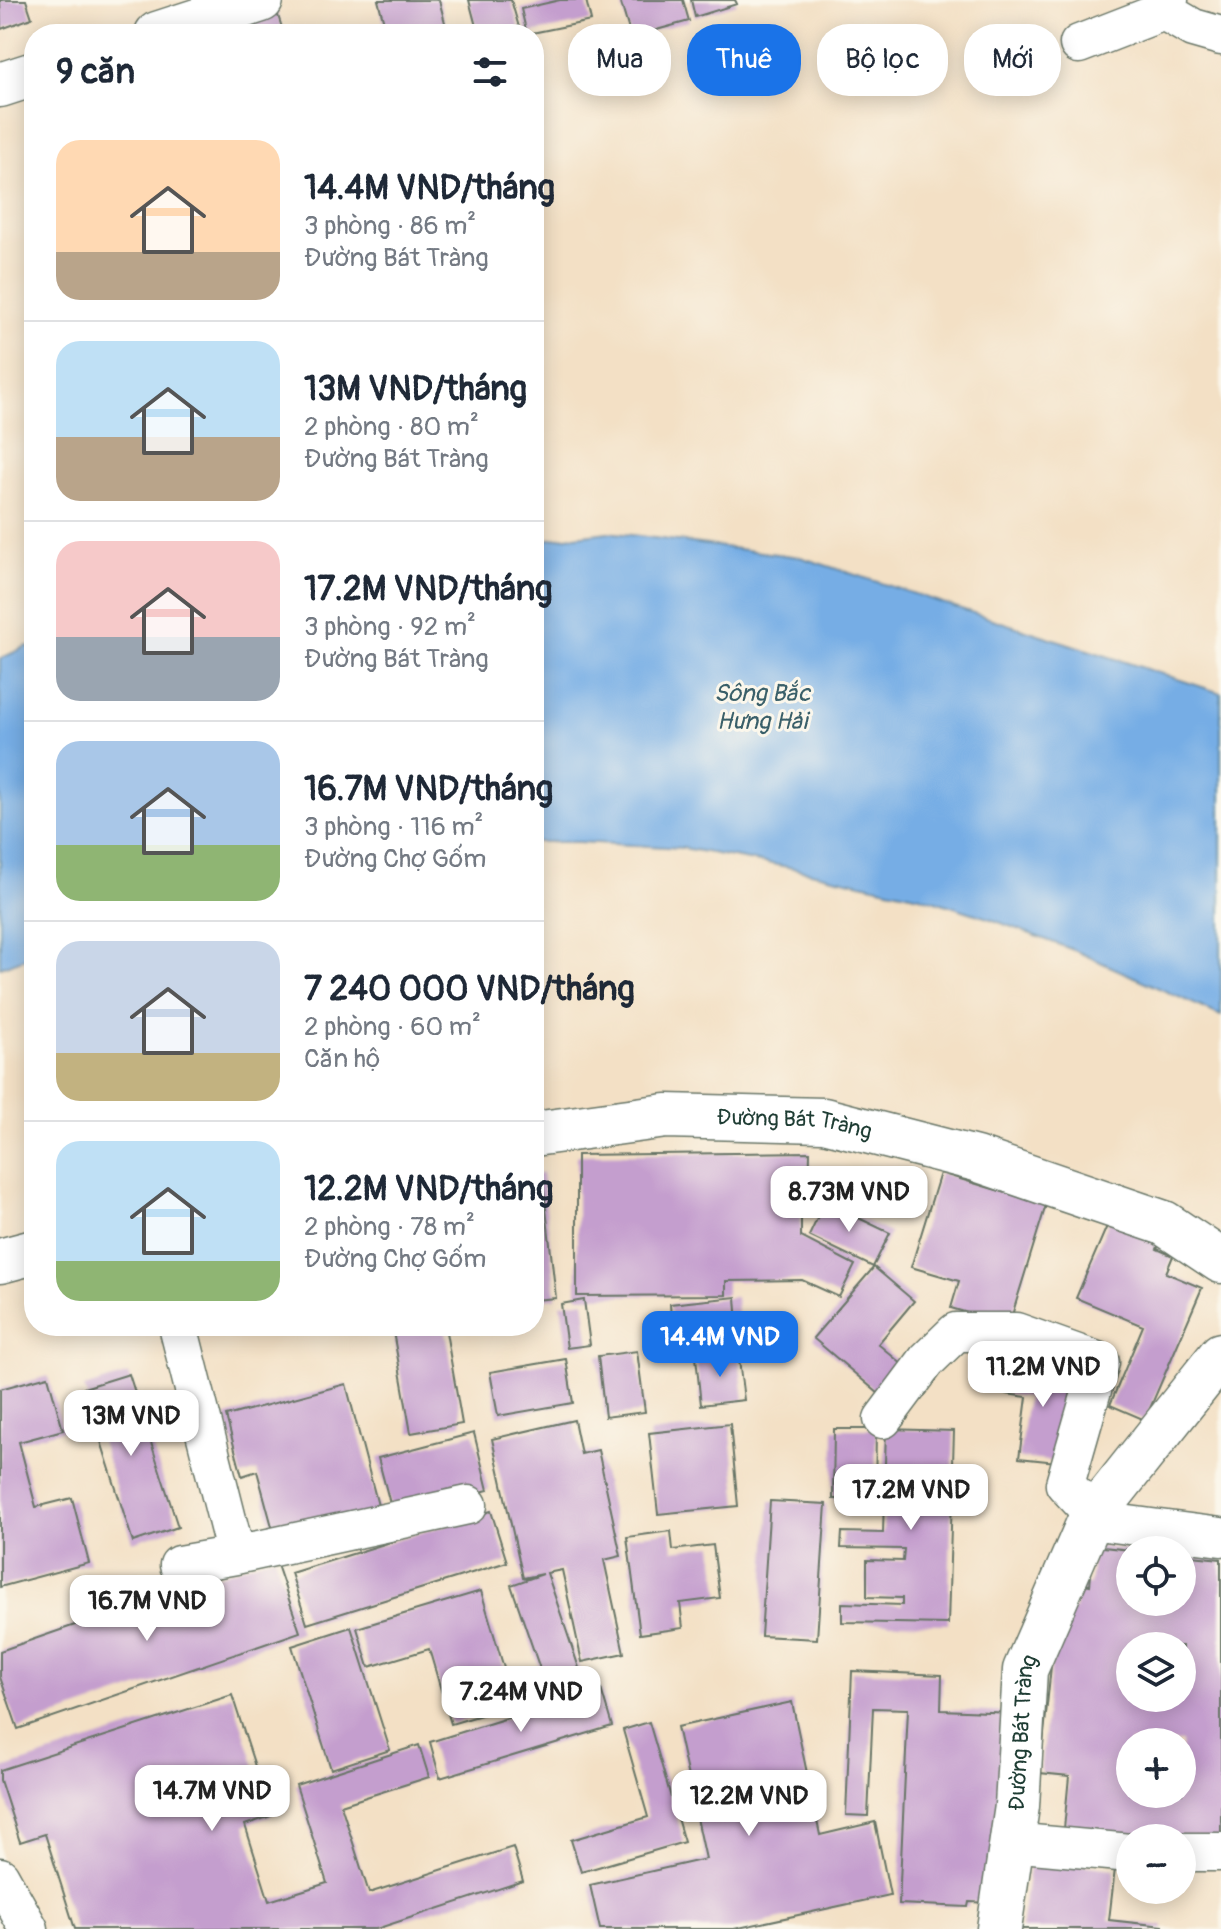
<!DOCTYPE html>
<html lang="vi">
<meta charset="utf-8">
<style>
:root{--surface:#fff;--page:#f6f6f7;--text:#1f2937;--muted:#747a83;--line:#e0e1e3;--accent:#1a73e8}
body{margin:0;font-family:Pangolin,sans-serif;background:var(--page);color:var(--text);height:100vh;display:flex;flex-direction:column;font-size:30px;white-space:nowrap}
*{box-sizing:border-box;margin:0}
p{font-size:26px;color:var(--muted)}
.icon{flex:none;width:44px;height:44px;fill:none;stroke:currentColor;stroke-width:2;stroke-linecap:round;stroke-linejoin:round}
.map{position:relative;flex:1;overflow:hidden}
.details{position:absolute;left:24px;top:24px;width:520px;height:1312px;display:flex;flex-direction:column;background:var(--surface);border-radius:32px;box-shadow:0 4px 20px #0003}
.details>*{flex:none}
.guide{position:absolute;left:568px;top:24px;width:532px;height:72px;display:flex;gap:16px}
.buttons{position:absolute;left:1116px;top:1536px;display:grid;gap:16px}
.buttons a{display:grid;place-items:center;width:80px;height:80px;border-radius:50%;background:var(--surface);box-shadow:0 4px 20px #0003;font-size:40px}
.price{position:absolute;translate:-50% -68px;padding:0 18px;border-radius:16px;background:#fff;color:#222;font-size:26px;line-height:52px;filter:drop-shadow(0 2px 4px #0008)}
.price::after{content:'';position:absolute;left:50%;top:48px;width:24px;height:18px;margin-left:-12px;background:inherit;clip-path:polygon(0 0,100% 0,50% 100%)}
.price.current{background:var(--accent);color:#fff}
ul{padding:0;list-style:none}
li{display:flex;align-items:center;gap:24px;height:200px;padding:0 32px}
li+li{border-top:2px solid var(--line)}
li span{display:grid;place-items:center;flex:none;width:224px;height:160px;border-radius:24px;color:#555}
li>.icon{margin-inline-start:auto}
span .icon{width:96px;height:96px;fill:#fffc;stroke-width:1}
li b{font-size:34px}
h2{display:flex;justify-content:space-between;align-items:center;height:96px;padding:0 32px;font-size:34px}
.tag{padding:0 28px;border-radius:32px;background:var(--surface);box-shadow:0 4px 20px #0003;font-size:28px;line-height:72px}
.tag.current{background:var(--accent);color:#fff}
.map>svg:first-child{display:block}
</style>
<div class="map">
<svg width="1221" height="1929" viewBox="0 0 1221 1929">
<rect width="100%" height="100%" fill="#fbf7ec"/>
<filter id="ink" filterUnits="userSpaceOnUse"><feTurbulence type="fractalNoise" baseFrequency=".0125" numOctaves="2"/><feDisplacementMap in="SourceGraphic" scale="16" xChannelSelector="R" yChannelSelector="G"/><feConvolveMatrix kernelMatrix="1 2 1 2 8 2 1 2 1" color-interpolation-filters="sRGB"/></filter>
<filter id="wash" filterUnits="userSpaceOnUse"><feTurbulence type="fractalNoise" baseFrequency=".006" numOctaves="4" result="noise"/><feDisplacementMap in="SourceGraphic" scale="32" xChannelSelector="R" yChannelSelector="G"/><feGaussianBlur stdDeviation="1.8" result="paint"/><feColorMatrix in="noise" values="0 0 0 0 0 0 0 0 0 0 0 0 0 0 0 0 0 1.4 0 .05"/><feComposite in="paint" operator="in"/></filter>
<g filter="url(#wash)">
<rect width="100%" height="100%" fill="#f3e0c5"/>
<path fill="#76ade5" stroke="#4a758c" stroke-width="2" d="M 608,532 L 800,557 L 1221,693 L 1221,1016 L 1076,951 L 988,918 L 920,896 L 788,867 L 683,848 L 579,842 L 534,842 L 534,541 Z
M 27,646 L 34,648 L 34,955 L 0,967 L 0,659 Z"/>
<g id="blocks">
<path fill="#c49ece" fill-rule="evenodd" d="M 0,0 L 26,0 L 32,18 L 1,29 Z
M 378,0 L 439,0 L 448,34 L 387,34 Z
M 469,0 L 511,0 L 521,34 L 478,34 Z
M 560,0 L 586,0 L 591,21 L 527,34 L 521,9 Z
M 620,0 L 683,0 L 689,21 L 631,37 Z
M 691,0 L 735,0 L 737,4 L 695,17 Z
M 275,6 L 284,34 L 240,34 L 235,19 Z
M 810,1152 L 809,1191 L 801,1192 L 801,1237 L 855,1265 L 839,1297 L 802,1280 L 726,1281 L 726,1295 L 577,1296 L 577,1155 Z
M 542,1173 L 556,1298 L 534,1300 L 534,1174 Z
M 940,1173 L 1046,1205 L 1009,1325 L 951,1308 L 959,1281 L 911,1267 Z
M 825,1202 L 890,1233 L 873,1267 L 809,1236 Z
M 1110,1219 L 1161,1240 L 1157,1249 L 1173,1256 L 1166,1273 L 1202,1288 L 1145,1420 L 1110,1405 L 1143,1326 L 1076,1298 Z
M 874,1267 L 914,1301 L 878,1344 L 910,1371 L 885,1399 L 813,1338 Z
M 736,1297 L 739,1340 L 673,1346 L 670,1304 Z
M 584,1300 L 590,1345 L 567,1348 L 561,1304 Z
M 392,1326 L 445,1326 L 462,1424 L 411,1433 Z
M 637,1351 L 645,1412 L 605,1417 L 598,1356 Z
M 1011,1351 L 1032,1353 L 1030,1369 L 1077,1375 L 1066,1463 L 1019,1458 L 1027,1397 L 1006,1394 Z
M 738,1352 L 744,1400 L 701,1405 L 696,1357 Z
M 566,1359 L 573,1403 L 498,1416 L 490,1372 Z
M 129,1374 L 178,1527 L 133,1542 L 84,1388 Z
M 48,1376 L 63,1430 L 19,1442 L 36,1507 L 72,1498 L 89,1563 L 0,1587 L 0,1389 Z
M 346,1384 L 381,1517 L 277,1545 L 257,1471 L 242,1476 L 226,1416 Z
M 574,1420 L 581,1454 L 598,1450 L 621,1556 L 604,1560 L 624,1653 L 582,1662 L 562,1570 L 547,1573 L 583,1680 L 548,1692 L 511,1585 L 543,1574 L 523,1578 L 492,1439 Z
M 730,1424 L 738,1506 L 658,1514 L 649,1433 Z
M 834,1429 L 876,1429 L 875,1499 L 833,1499 Z
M 886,1429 L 954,1431 L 948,1624 L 842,1622 L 842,1603 L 902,1605 L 902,1598 L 867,1597 L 867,1560 L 903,1561 L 904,1549 L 841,1548 L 842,1532 L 883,1533 Z
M 474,1433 L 488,1490 L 393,1515 L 378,1458 Z
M 770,1501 L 826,1504 L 817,1639 L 761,1636 Z
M 491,1511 L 507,1562 L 307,1624 L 291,1573 Z
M 671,1531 L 673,1550 L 713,1545 L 720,1598 L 680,1603 L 683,1628 L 640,1634 L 627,1537 Z
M 1094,1546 L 1130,1550 L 1130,1602 L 1182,1602 L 1182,1555 L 1221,1559 L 1221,1845 L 1182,1838 L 1150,1838 L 1064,1829 L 1069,1776 L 1040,1773 L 1057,1608 L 1075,1610 L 1078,1583 L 1090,1585 ZM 1130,1646 L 1182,1646 L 1182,1698 L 1130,1698 ZM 1130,1742 L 1182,1742 L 1182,1794 L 1130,1794 Z
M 274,1556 L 300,1632 L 18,1729 L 0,1677 L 0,1651 Z
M 481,1591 L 515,1705 L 451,1724 L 429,1649 L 369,1667 L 357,1628 Z
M 351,1627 L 390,1750 L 331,1769 L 292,1646 Z
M 852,1671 L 942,1675 L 941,1710 L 1013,1713 L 993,1903 L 969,1902 L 968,1907 L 899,1904 L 908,1709 L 873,1708 L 868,1816 L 846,1815 Z
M 601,1689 L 612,1726 L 440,1778 L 430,1742 Z
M 232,1695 L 271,1816 L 245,1825 L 269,1901 L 327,1883 L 296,1785 L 419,1745 L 429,1777 L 341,1805 L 369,1893 L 513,1847 L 523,1881 L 376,1929 L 75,1929 L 45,1834 L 20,1842 L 0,1780 L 0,1770 Z
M 792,1702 L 820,1835 L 875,1822 L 890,1895 L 734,1929 L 600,1929 L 590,1885 L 706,1859 L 677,1727 Z
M 649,1722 L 684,1842 L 581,1872 L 571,1840 L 648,1817 L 623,1730 Z
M 1030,1859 L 1115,1869 L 1109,1920 L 1163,1926 L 1163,1929 L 1021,1929 Z"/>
</g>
</g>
<g filter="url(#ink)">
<use href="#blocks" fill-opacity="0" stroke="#697667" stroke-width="2"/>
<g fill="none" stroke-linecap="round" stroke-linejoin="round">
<defs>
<path id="street" d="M 1164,11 L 1193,28 L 1221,36
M 1079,44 L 1164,11 L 1169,0
M 178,1326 L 236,1555 L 468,1505
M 883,1419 L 927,1360 L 956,1332 L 1016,1332 L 1100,1362 L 1065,1484 L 1094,1515
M 1090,1520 L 1221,1537
M 179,1565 L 236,1555
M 1011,1842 L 1130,1853
M 1182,1852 L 1221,1852
M 0,1877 L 29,1929"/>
<g id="secondary">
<path d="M 157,34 L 261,0"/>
<path d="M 0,85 L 34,74"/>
<path id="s1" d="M 534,1134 L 666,1116 L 824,1120 L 976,1159 L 1164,1223 L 1221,1261"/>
<path d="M 0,1261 L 34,1252"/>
<path id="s2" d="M 999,1929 L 1017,1806 L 1025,1670 L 1090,1520 L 1221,1355"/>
</g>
</defs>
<use href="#street" stroke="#697667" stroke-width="41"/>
<use href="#secondary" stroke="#697667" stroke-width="47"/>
<use href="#street" stroke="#fff" stroke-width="38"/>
<use href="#secondary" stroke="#fff" stroke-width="44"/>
</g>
</g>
<g text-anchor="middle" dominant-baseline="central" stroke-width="6" stroke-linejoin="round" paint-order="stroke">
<g font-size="22" fill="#1f3d34" stroke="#fbf7ec">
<text stroke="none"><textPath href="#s1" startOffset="262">Đường Bát Tràng</textPath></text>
<text stroke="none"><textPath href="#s2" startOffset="198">Đường Bát Tràng</textPath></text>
</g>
<g font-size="24" font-style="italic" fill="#395f69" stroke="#fbf7ec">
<text x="762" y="693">Sông Bắc<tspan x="762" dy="28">Hưng Hải</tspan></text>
</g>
</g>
</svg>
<div class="buttons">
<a><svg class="icon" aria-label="locate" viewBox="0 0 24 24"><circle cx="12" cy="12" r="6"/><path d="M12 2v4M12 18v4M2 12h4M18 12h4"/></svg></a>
<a><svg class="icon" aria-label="layers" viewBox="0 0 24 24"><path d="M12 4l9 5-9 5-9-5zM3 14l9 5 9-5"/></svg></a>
<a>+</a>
<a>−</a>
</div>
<b class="price" style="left:849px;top:1234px">8.73M VND</b>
<b class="price current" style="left:720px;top:1379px">14.4M VND</b>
<b class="price" style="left:1043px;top:1409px">11.2M VND</b>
<b class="price" style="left:131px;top:1458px">13M VND</b>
<b class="price" style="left:911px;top:1532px">17.2M VND</b>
<b class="price" style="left:147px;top:1643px">16.7M VND</b>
<b class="price" style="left:521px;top:1734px">7.24M VND</b>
<b class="price" style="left:212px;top:1833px">14.7M VND</b>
<b class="price" style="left:749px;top:1838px">12.2M VND</b>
<div class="guide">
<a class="tag">Mua</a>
<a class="tag current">Thuê</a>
<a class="tag">Bộ lọc</a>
<a class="tag">Mới</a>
</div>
<section class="details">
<h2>9 căn<svg class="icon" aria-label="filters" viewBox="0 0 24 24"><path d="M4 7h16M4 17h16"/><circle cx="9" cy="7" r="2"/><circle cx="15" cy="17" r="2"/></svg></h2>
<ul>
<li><span style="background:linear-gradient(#ffd9b3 70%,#b9a48a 0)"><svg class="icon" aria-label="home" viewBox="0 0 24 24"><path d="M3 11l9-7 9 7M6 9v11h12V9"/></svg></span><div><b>14.4M VND/tháng</b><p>3 phòng · 86 m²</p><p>Đường Bát Tràng</p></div></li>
<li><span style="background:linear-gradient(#bfe0f5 60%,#b9a48a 0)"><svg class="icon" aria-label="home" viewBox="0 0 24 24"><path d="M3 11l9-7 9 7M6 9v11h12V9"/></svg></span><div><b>13M VND/tháng</b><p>2 phòng · 80 m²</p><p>Đường Bát Tràng</p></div></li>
<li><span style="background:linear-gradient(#f6c9c9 60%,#9aa5b1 0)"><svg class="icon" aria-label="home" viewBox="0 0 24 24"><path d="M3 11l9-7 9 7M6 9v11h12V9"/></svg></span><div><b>17.2M VND/tháng</b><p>3 phòng · 92 m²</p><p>Đường Bát Tràng</p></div></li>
<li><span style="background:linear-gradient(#a9c7e8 65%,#8fb573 0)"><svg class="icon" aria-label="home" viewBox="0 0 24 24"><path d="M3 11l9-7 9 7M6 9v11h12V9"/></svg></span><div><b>16.7M VND/tháng</b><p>3 phòng · 116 m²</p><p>Đường Chợ Gốm</p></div></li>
<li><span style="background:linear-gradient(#c9d6e8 70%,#c2b280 0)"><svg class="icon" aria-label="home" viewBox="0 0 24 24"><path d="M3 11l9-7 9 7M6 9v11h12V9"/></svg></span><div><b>7 240 000 VND/tháng</b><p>2 phòng · 60 m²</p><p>Căn hộ</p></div></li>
<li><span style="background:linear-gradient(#bfe0f5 75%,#8fb573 0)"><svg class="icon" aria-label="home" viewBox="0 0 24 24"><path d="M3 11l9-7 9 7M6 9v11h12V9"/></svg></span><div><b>12.2M VND/tháng</b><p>2 phòng · 78 m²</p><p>Đường Chợ Gốm</p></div></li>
</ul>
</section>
</div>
